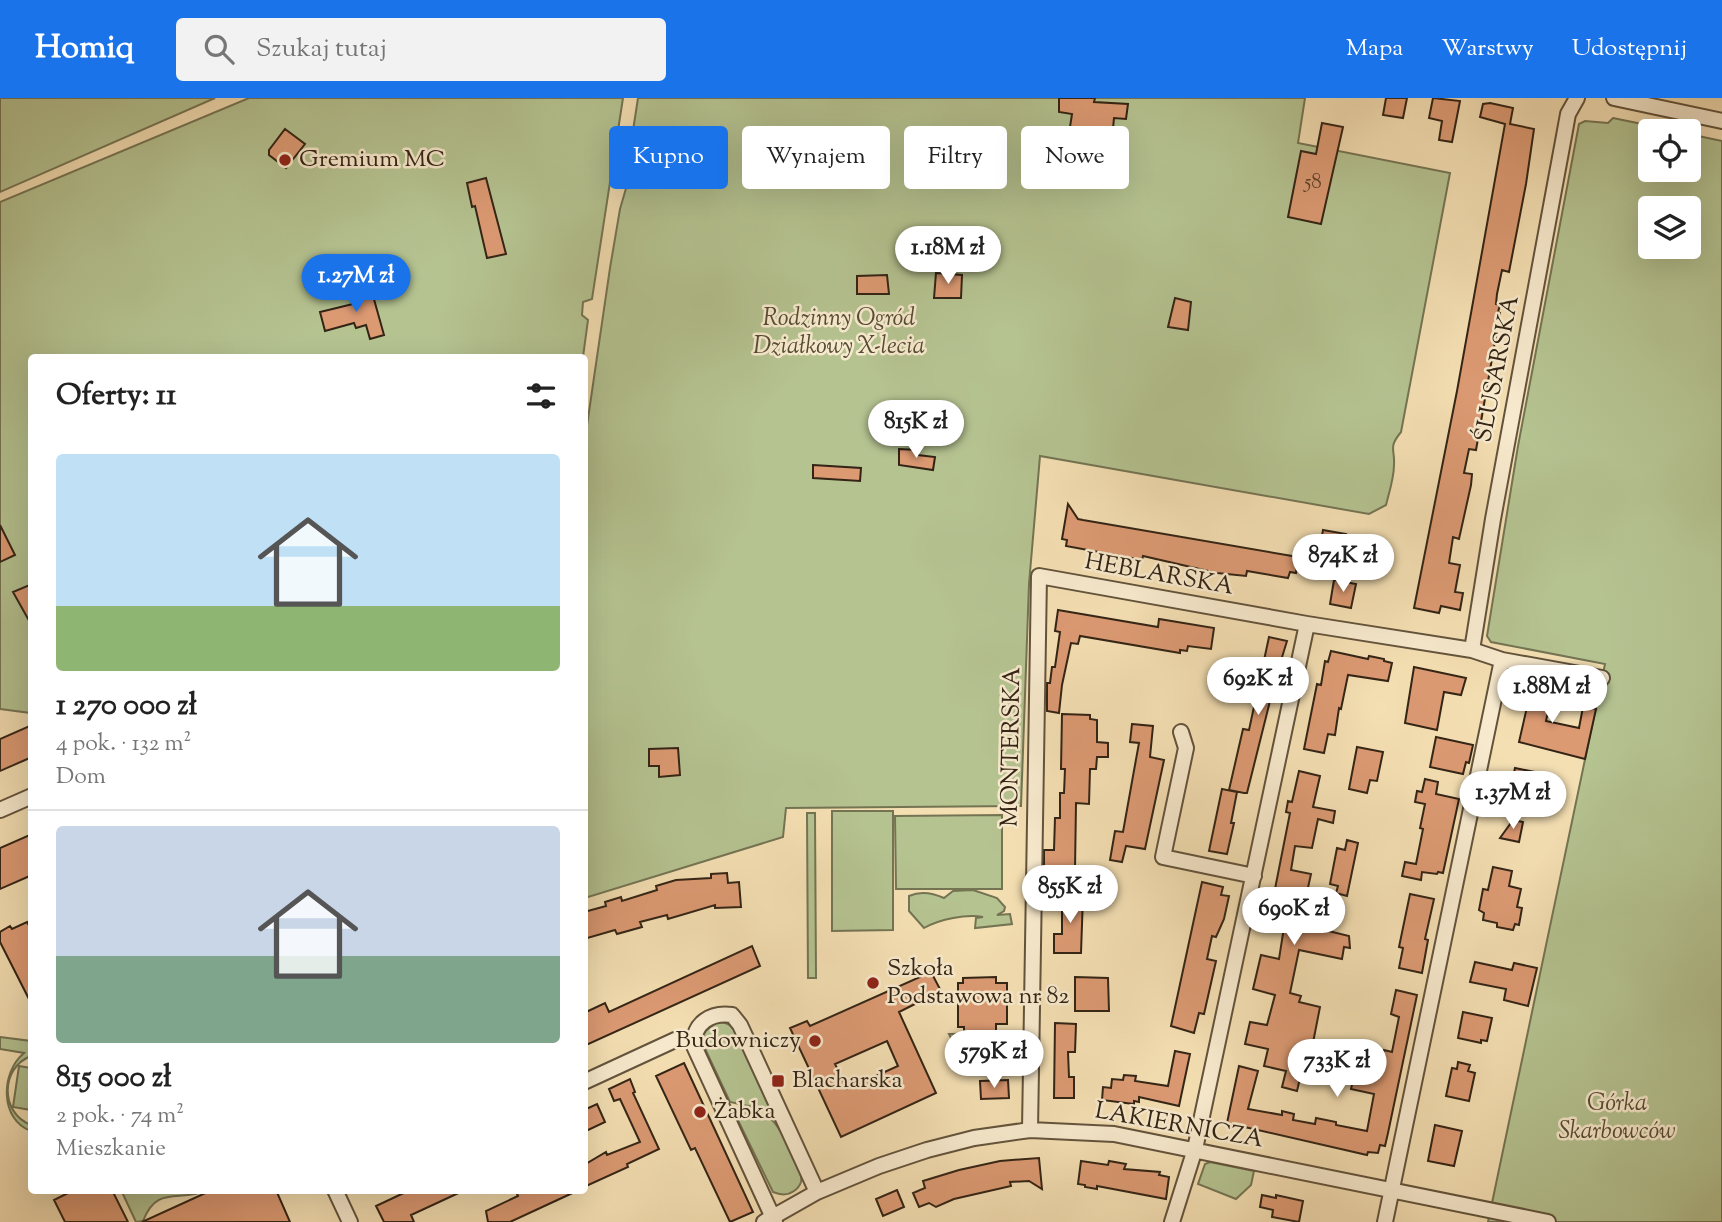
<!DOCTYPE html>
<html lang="pl">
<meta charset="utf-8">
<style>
:root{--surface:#fff;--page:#f2f2f2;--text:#222;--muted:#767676;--line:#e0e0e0;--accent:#1a73e8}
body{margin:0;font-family:"Sorts Mill Goudy",serif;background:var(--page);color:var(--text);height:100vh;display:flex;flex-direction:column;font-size:26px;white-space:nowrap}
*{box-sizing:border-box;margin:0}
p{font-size:23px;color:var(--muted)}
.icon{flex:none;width:38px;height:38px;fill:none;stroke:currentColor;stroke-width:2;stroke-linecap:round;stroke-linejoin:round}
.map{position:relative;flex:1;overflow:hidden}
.drawer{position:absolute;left:28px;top:256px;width:560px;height:840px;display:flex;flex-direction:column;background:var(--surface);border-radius:7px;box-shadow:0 7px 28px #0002}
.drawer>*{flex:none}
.banner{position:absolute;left:609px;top:28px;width:665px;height:63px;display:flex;gap:14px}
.controls{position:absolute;left:1638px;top:21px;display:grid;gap:14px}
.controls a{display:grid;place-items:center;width:63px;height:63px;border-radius:7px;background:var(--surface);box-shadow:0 7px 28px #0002;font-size:35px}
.price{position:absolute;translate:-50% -60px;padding:0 16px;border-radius:24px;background:#fff;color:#222;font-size:23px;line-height:46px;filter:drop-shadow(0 2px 4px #0008)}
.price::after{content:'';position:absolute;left:50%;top:42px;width:21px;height:16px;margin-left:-10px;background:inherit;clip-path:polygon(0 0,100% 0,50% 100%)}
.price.on{background:var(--accent);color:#fff}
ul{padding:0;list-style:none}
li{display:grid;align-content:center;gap:14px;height:371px;padding:0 28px}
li+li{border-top:2px solid var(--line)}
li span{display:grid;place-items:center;height:217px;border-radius:7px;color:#555}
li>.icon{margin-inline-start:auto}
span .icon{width:126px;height:126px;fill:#fffc;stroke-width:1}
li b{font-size:30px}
h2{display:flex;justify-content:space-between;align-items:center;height:84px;padding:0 28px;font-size:30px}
.pill{padding:0 24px;border-radius:7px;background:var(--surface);box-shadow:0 7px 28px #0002;font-size:24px;line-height:63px}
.pill.on{background:var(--accent);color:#fff}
header{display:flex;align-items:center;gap:42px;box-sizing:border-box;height:98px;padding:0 35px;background:var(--accent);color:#fff}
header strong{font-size:33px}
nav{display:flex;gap:38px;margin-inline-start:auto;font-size:24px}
.search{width:490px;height:63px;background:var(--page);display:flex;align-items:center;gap:18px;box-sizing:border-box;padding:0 24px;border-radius:7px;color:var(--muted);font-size:26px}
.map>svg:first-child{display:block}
</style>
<header>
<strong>Homiq</strong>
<div class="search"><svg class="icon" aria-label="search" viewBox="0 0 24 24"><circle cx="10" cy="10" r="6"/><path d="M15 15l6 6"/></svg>Szukaj tutaj</div>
<nav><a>Mapa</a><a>Warstwy</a><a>Udostępnij</a></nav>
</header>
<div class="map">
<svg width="1722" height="1124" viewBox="0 0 1722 1124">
<rect width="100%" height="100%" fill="#f4dfb3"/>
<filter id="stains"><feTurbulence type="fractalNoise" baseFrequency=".00286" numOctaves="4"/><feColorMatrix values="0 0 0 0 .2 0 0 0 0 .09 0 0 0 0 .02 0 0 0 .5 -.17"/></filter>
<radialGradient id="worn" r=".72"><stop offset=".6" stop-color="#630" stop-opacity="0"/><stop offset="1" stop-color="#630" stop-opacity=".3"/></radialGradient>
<path fill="#b5c391" stroke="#747453" stroke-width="2" fill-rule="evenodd" d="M 0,0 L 215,0 L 0,94 Z
M 249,0 L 623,0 L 592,201 L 583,204 L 582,217 L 588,222 L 583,259 L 32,259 L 31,615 L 0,611 L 0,104 Z
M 638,0 L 1305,0 L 1298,45 L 1450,75 L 1401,334 C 1388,350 1395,350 1394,367 C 1394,380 1389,395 1386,407 L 1369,416 L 1040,358 L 1029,486 L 1021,708 L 786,710 L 783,739 L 585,800 L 585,341 L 610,170 L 620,111 L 627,87 L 626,78 Z
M 1613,20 L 1676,33 L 1650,33 L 1650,72 L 1689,72 L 1689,36 L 1722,43 L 1722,1124 L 1488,1124 L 1605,566 L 1491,544 L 1487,538 L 1518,348 L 1579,26 L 1585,23 L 1608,25 ZM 1650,110 L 1689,110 L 1689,149 L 1650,149 Z
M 832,713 L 893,713 L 893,832 L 832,833 Z
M 807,715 L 815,715 L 816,880 L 808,880 Z
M 1002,717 L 1002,791 L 896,791 L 895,718 Z
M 973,792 L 997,800 L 1005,809 L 1004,813 L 997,817 L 1010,816 L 1012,826 L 975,830 L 976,820 L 983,819 C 966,816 940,821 924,830 L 909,813 L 909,798 C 920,793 933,795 944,800 L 953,793 Z
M 717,924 C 729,924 732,928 738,937 L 771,1013 L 730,1004 L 701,942 L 705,933 Z
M 1020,935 L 1020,960 L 964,961 L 959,956 L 949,936 Z
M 0,939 L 31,943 L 31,958 C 0,970 0,1015 31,1027 L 31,1033 C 0,1022 0,975 24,955 L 0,951 Z
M 19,968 L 31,970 L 31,1012 L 13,1009 Z
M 736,1011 L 759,1016 L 765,1021 L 769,1019 C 779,1027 804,1072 801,1084 C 800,1087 797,1091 794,1093 C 787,1098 780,1097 773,1094 L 733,1012 Z
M 1210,1064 L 1254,1073 L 1251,1087 L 1236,1101 L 1198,1086 L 1205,1066 Z
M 121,1092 L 208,1092 C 179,1105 157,1086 143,1123 L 136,1124 Z"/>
<path fill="#dc9a73" stroke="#332415" stroke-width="2" fill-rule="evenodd" d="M 1059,0 L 1095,0 L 1094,4 L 1128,6 L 1126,21 L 1114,20 L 1112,41 L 1100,40 L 1101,32 L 1070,29 L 1072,16 L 1059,14 Z
M 1386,0 L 1407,0 L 1403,20 L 1383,17 Z
M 1433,0 L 1460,3 L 1452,44 L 1439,42 L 1442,23 L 1429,20 Z
M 1490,5 L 1513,10 L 1510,26 L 1534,31 L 1526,86 L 1509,174 L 1502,172 L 1497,196 L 1496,206 L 1500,207 L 1498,214 L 1500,215 L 1476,352 L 1469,351 L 1464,375 L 1472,376 L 1471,387 L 1459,441 L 1453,439 L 1449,465 L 1460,467 L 1455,494 L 1463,495 L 1460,512 L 1441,508 L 1439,515 L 1414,510 L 1457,293 L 1505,26 L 1480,19 L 1483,6 Z
M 1322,25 L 1343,29 L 1321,126 L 1288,119 L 1301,53 L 1316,56 Z
M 285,31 L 305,46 L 286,70 L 269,57 L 269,52 Z
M 486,80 L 506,156 L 487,160 L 475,108 L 472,109 L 467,85 Z
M 936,175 L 962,177 L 961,200 L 934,200 Z
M 887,177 L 889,196 L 857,196 L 857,178 Z
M 370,187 L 384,237 L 370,241 L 366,227 L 356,230 L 354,225 L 325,233 L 320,214 L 357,205 L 353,191 Z
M 1175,200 L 1191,204 L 1188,232 L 1168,229 Z
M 899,351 L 918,352 L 918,357 L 935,359 L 933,372 L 899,367 Z
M 813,367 L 861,370 L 860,383 L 813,380 Z
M 1068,406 L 1078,421 L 1083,422 L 1292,458 L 1298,461 L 1296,475 L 1290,474 L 1288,480 L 1247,473 L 1246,478 L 1217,475 L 1143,458 L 1142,462 L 1066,448 L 1067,442 L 1062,441 Z
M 0,427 L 15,457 L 0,464 Z
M 1323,432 L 1346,436 L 1344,447 L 1321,443 Z
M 1334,482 L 1356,486 L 1351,510 L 1330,506 Z
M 32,486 L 32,528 L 13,494 Z
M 1058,512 L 1158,529 L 1159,521 L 1214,530 L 1211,551 L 1188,548 L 1187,553 L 1180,552 L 1180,555 L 1080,538 L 1078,546 L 1071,545 L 1062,587 L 1059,615 L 1047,613 L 1047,585 L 1050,585 L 1052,569 L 1055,569 L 1060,534 L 1055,533 Z
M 1269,539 L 1287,543 L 1275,582 L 1279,583 L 1274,604 L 1270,603 L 1247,695 L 1244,695 L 1229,692 L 1243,631 L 1249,632 Z
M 1331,553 L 1368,561 L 1369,558 L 1384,561 L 1384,563 L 1392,565 L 1388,583 L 1348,577 L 1341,611 L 1339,610 L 1335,637 L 1328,636 L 1324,655 L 1304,651 L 1317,586 L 1321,587 L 1325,563 L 1328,564 Z
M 1414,569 L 1466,580 L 1461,597 L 1444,594 L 1437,632 L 1405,625 Z
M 1519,585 L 1549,592 L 1547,599 L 1551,600 L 1546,623 L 1579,630 L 1583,609 L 1596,611 L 1585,661 L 1519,644 L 1527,609 L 1515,606 Z
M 1062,616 L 1090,617 L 1090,621 L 1097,622 L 1097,644 L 1108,645 L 1108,659 L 1097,659 L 1096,671 L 1090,671 L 1089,706 L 1076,705 L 1075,772 L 1064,772 L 1064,780 L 1049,780 L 1049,772 L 1044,772 L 1044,752 L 1054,752 L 1055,720 L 1060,720 L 1060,695 L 1064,695 L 1065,671 L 1061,671 Z
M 1132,626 L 1153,628 L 1150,659 L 1164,662 L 1145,751 L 1126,748 L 1122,764 L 1110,762 L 1115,733 L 1123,734 L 1133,678 L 1139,645 L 1130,644 Z
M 32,627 L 32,659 L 0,673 L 0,641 Z
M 1436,639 L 1473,647 L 1469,665 L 1466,664 L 1463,676 L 1430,669 Z
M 1357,649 L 1383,654 L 1377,683 L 1370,682 L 1367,695 L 1349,691 Z
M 678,650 L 680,677 L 659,679 L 659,668 L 649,668 L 649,651 Z
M 1515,670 L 1535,674 L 1530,697 L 1510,692 Z
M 1299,673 L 1320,678 L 1313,709 L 1335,713 L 1333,725 L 1318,721 L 1312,750 L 1295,748 L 1291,772 L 1311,776 L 1300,826 L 1349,838 L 1350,850 L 1344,849 L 1342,861 L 1299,852 L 1290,895 L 1301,898 L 1299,904 L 1320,909 L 1310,960 L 1305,959 L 1297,993 L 1282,989 L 1286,973 L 1264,968 L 1268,951 L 1245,946 L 1250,924 L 1267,927 L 1275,897 L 1253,891 L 1261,857 L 1279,861 L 1288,804 L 1273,801 L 1290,715 L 1286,714 L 1288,703 L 1292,704 Z
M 1425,681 L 1438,684 L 1436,696 L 1459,701 L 1443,775 L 1438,774 L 1437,776 L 1422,774 L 1421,782 L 1402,778 L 1405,764 L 1416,766 L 1423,731 L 1420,730 L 1425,706 L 1415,704 L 1417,693 L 1422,694 Z
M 1222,691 L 1237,694 L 1231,725 L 1234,725 L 1227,756 L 1209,753 Z
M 1513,722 L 1523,724 L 1519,744 L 1500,740 Z
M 32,736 L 32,777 L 0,791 L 0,750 Z
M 1347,742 L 1358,745 L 1347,798 L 1336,795 L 1338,788 L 1330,786 L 1337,750 L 1345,752 Z
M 1493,769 L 1512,773 L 1509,788 L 1521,791 L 1517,809 L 1522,810 L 1519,827 L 1515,826 L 1513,832 L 1497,829 L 1497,825 L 1483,822 L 1484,815 L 1479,812 L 1483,791 L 1488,792 Z
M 727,775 L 728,785 L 739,784 L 741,809 L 715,810 L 715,807 L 668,821 L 667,817 L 640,824 L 642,829 L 617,836 L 615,832 L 584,841 L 584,814 L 606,808 L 605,804 L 621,799 L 622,803 L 657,792 L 656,788 L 676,782 L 711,780 L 711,776 Z
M 1202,784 L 1223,789 L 1221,797 L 1229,798 L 1224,821 L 1216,839 L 1212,838 L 1207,861 L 1216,863 L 1204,916 L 1199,915 L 1194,935 L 1171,928 Z
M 1410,796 L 1434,801 L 1425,841 L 1428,842 L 1422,875 L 1399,870 L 1403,850 L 1399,849 Z
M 1055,797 L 1083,798 L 1081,855 L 1054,855 L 1054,836 L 1062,836 L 1062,809 L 1055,809 Z
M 27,824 L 32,833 L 32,907 L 0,844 L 0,834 L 10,828 L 12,831 Z
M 752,848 L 760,868 L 584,948 L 584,915 L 605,905 L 609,914 Z
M 1475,864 L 1512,872 L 1514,865 L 1537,870 L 1528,908 L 1504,902 L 1506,891 L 1470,884 Z
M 931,874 L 941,893 L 899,914 L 936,995 L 841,1039 L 790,930 L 807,923 L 810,928 ZM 887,943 L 898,968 L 847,991 L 835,966 Z
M 996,879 L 996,885 L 1007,885 L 1007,926 L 996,926 L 996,934 L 964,935 L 964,929 L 958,929 L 958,885 L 963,885 L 963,880 Z
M 1075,879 L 1108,880 L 1109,913 L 1075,913 Z
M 1396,892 L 1417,897 L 1388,1035 L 1385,1048 L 1380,1047 L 1378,1055 L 1368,1054 L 1367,1057 L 1227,1025 L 1239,968 L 1258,973 L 1248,1011 L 1282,1017 L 1282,1013 L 1294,1016 L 1293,1022 L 1315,1026 L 1316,1020 L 1336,1024 L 1336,1027 L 1367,1033 L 1374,996 L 1351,991 L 1354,978 L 1370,982 L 1373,971 L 1379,972 L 1384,952 L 1392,954 L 1399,919 L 1391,916 Z
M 1463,914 L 1492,920 L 1487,943 L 1481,942 L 1481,945 L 1458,940 Z
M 1055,925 L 1076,926 L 1075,954 L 1068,954 L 1069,979 L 1074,979 L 1074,1000 L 1054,1000 Z
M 1175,953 L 1190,956 L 1179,1008 L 1139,999 L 1139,1004 L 1134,1003 L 1134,1006 L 1102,1002 L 1103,989 L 1111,990 L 1112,981 L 1123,982 L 1124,977 L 1136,978 L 1135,983 L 1168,988 Z
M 1458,964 L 1470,967 L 1468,973 L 1475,975 L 1469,1003 L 1446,998 L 1452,970 L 1457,971 Z
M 684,965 L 753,1114 L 730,1124 L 695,1050 L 691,1052 L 656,978 Z
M 630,981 L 635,994 L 633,995 L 659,1051 L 627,1066 L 628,1069 L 584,1089 L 584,1067 L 606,1054 L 607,1057 L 640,1044 L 620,1001 L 614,1003 L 609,991 Z
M 1008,982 L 1009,1000 L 981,1001 L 980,983 Z
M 597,1006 L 605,1024 L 584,1034 L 584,1012 Z
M 1435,1027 L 1462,1033 L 1454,1068 L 1428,1063 Z
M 1039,1060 L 1042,1091 L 1029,1083 L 1010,1084 L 1011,1088 L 954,1101 L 936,1109 L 929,1105 L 919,1109 L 913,1095 L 925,1090 L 923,1083 L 959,1072 L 1000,1063 Z
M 1081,1063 L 1108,1067 L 1109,1063 L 1126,1066 L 1124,1071 L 1160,1074 L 1159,1077 L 1169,1079 L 1166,1101 L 1097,1088 L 1097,1091 L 1085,1089 L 1085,1087 L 1078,1086 Z
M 74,1092 L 112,1092 L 128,1124 L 65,1124 L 54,1102 Z
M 212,1092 L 276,1092 L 290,1124 L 142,1124 Z
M 410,1092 L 465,1092 L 411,1117 L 414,1124 L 384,1124 L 376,1108 Z
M 525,1092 L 579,1092 L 510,1124 L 488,1124 L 486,1113 L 518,1098 L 517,1096 Z
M 897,1092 L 904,1109 L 883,1118 L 876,1101 Z
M 1262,1097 L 1276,1100 L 1276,1097 L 1303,1103 L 1299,1124 L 1272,1119 L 1273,1112 L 1260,1109 Z"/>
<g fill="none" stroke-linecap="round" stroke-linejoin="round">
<defs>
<path id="street" d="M 1614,0 L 1722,23
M 1472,552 L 1493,421 L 1564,38 L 1568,16 L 1577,0
M 1181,634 L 1186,650 L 1163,759 L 1254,778
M 0,712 L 32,698
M 584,984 L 675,942 L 694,940
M 1030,1032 L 1039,478 L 1307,526 L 1472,552 L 1502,562 L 1602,580
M 335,1092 L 350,1124
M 764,1124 L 817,1094 L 879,1068 L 927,1052 L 974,1040 L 1030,1032 L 1114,1036 L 1548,1124
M 775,1124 L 694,948 C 693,925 711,914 732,917 L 740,927 L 817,1094
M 1172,1124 L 1195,1051 L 1307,526
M 1385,1124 L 1502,562"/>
</defs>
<use href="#street" stroke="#63533c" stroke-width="18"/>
<use href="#street" stroke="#f8eace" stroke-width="14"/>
</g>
<g fill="#8f2418" stroke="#f8eace" stroke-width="2.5">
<circle cx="285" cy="62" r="7"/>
<circle cx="873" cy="885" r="7"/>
<circle cx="815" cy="943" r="7"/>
<rect x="771" y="976" width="14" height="14" rx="3.5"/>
<circle cx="700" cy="1014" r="7"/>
</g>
<g text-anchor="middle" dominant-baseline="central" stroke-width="5" stroke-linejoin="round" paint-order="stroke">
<g font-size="21" fill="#5d422c">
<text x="1313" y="85">58</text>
</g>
<g font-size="24" fill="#332415" stroke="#f8eace" text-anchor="start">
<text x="299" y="62">Gremium MC</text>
<text x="887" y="871">Szkoła<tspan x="887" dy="28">Podstawowa nr 82</tspan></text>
<text x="801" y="943" text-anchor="end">Budowniczy</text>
<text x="792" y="983">Blacharska</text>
<text x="714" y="1014">Żabka</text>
</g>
<g font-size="24" font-style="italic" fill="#544c34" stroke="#f8eace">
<text x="839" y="221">Rodzinny Ogród<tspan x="839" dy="28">Działkowy X-lecia</tspan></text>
<text x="1617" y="1006">Górka<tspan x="1617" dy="28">Skarbowców</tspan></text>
</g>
<g font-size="24" fill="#332415" stroke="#f8eace">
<text transform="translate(1498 271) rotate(-79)">ŚLUSARSKA</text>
<text transform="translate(1159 477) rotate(10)">HEBLARSKA</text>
<text transform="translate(1012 649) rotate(-89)">MONTERSKA</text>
<text transform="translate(1179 1028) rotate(10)">LAKIERNICZA</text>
</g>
</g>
<rect width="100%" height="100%" filter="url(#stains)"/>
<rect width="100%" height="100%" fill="url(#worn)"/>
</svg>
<div class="controls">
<a><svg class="icon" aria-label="locate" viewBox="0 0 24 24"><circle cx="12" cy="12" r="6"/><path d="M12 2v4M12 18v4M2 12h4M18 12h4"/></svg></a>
<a><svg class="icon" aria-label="layers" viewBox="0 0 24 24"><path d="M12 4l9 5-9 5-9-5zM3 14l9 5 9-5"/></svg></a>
</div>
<b class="price" style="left:948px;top:188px">1.18M zł</b>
<b class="price on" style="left:356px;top:216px">1.27M zł</b>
<b class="price" style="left:916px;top:362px">815K zł</b>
<b class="price" style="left:1343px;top:496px">874K zł</b>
<b class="price" style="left:1258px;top:619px">692K zł</b>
<b class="price" style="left:1552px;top:627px">1.88M zł</b>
<b class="price" style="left:1513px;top:733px">1.37M zł</b>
<b class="price" style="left:1070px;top:827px">855K zł</b>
<b class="price" style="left:1294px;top:849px">690K zł</b>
<b class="price" style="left:994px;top:992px">579K zł</b>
<b class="price" style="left:1337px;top:1001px">733K zł</b>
<div class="banner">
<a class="pill on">Kupno</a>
<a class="pill">Wynajem</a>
<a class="pill">Filtry</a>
<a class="pill">Nowe</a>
</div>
<section class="drawer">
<h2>Oferty: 11<svg class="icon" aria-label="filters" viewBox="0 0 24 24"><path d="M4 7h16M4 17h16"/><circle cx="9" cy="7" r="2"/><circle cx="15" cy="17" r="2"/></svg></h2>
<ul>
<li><span style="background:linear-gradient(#bfe0f5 70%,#8fb573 0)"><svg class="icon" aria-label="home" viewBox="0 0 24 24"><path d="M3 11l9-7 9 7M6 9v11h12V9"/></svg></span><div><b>1 270 000 zł</b><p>4 pok. · 132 m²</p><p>Dom</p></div></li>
<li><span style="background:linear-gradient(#c9d6e8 60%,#7fa58c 0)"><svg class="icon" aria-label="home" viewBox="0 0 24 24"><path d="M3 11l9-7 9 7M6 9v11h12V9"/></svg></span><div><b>815 000 zł</b><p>2 pok. · 74 m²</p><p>Mieszkanie</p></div></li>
</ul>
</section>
</div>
